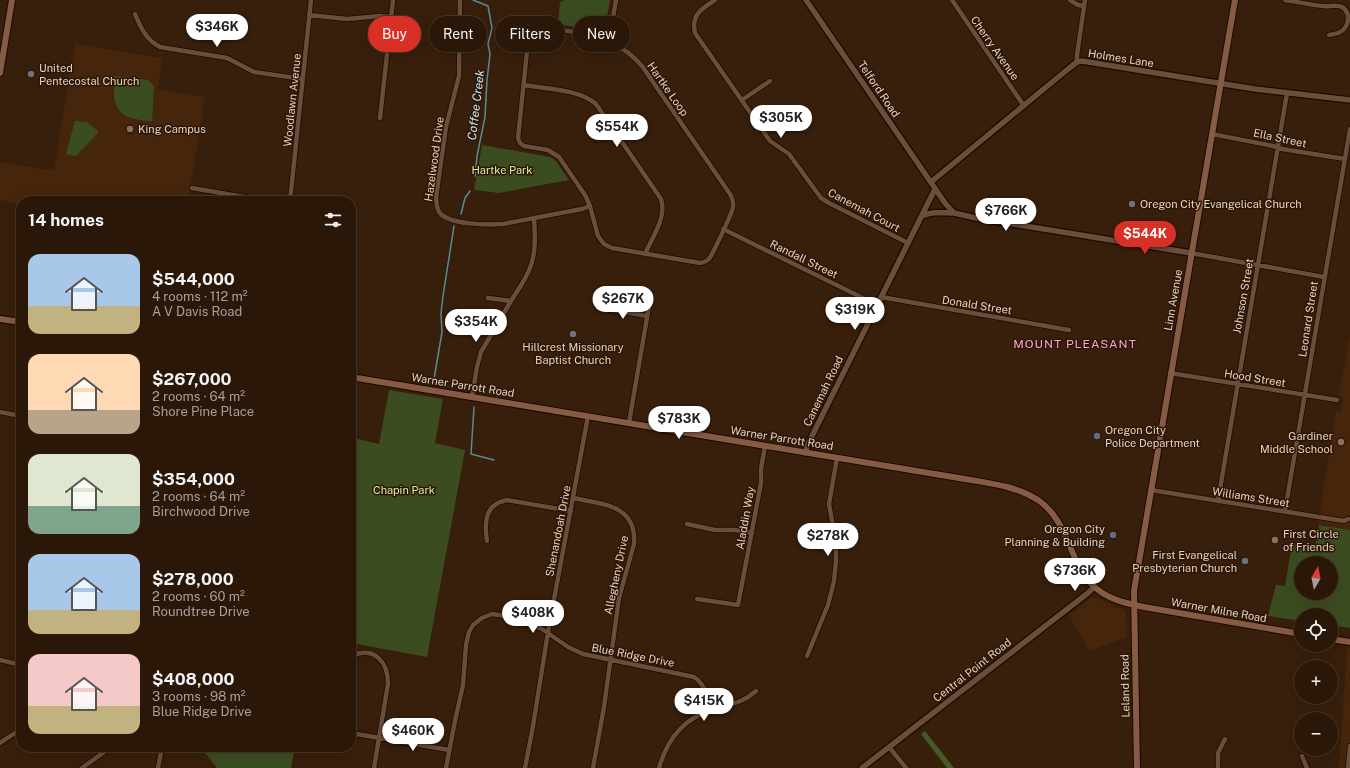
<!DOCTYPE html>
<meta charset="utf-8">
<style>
:root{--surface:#2a1708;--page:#322012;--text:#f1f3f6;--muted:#a59f9c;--line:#463629;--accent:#d93025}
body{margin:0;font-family:"Public Sans",sans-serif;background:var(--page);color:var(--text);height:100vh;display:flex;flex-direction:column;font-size:15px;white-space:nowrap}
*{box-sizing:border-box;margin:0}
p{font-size:13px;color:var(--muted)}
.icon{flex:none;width:22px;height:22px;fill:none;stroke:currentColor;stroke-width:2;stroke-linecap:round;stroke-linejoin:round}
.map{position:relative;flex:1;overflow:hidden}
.sheet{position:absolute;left:16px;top:196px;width:340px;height:556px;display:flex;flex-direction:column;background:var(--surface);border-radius:16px;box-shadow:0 4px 16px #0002,0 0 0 1px var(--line)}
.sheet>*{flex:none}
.hud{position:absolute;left:368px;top:16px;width:380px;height:36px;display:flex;gap:8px}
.needle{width:26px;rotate:10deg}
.controls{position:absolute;left:1294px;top:556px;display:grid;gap:8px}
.controls a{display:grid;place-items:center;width:44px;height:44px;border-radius:50%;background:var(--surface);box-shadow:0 4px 16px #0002,0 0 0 1px var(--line);font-size:20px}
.price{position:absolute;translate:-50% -34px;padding:0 9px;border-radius:14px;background:#fff;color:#222;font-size:13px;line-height:26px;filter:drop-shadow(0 1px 2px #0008)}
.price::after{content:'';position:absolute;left:50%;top:24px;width:12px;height:9px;margin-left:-6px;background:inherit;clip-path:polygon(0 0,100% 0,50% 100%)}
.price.active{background:var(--accent);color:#fff}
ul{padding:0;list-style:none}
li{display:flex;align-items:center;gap:12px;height:100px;padding:0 12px}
li span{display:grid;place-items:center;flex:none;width:112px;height:80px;border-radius:12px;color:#555}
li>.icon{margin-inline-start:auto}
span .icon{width:48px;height:48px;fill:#fffc;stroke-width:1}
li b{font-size:17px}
h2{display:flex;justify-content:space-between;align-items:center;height:48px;padding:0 12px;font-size:17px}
.tag{padding:0 14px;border-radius:18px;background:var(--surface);box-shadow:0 4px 16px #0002,0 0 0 1px var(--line);font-size:14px;line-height:36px}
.tag.active{background:var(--accent);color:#fff}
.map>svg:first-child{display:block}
</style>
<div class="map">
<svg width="1350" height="768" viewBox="0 0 1350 768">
<rect width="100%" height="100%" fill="#381f0b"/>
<path fill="#45260c" d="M 75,44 L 162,58 L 158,89 L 205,97 L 188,201 L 21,201 L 21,204 L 0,200 L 0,162 L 54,171 Z
M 1350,334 L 1350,530 L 1318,524 L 1336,411 L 1341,412 L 1344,397 L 1339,396 Z
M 1091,598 L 1097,598 L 1110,604 L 1121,609 L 1126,612 L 1127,637 L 1089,651 L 1069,615 Z
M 1347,647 L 1350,648 L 1350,768 L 1339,768 Z"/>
<path fill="#3c4c21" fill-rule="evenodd" d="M 565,0 L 610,0 L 604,32 L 558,24 L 560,2 Z
M 115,76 L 148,80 L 154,86 L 152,121 C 118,119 111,110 115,76 Z
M 75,121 L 87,122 L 99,132 L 76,156 L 66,154 Z
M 482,145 L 550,157 L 556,161 L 569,180 L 499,193 L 474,190 Z
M 389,390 L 443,399 L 435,443 L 465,450 L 427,657 L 351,643 L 351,450 L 353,438 L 379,444 Z
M 1319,525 L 1350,530 L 1350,628 L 1331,625 L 1331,615 L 1301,615 L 1301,621 L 1268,616 L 1276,585 L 1285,586 L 1292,544 L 1315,548 ZM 1301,563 L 1331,563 L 1331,593 L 1301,593 Z
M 203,747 L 295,747 L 291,768 L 217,768 L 202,749 Z"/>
<path fill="#475928" d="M 925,731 L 954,768 L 947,768 L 921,734 Z"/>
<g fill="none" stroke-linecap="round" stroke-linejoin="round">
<path stroke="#5e8895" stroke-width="1.5" d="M 473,0 L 488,6 L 492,28 L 488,44 L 490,54 L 487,80 L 485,117 L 477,156 L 475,176
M 461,214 L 465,198 L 470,191
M 434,379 L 442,332 L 441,313 L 443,296 L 454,226
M 474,407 L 471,454 L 494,460"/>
<defs>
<path id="minor" d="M 460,0 L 459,76 L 446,127 L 436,198 C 437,203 436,208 440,213 C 450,225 488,225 503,224 L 582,209 L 590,206
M 715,0 C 701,9 691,15 695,33 L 770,141 L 789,154 L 821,198 L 829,203 L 908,243
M 952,0 L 1024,106
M 1070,0 L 1078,5 L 1084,6
M 1285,0 C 1298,2 1311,5 1323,6 C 1329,7 1336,4 1342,7 C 1348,10 1349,18 1347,24 C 1344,32 1337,34 1329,35
M 135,14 C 141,28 146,40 160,47 L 227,58 L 254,72 L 303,79
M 309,15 L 347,19 L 380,16 L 391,17
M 543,28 C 551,28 559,30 568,31 C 598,35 622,43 642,66 L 730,194 C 732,198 734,202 733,207 C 732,214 713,253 709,259 C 706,262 704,262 700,263 L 612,248 L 604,244 L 598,236 L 590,206 L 585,195 L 559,157 L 548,150 L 524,146 L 520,143 L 518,138 L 528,42 C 531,34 535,30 543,28 Z
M 609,40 L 616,0
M 1077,62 L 1077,55 L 1085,0
M 524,85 C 546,89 579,89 596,104 L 661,199 C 667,218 652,237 645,254
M 742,100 L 770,81
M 380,118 L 393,0
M 1212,134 L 1273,146 L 1282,149 L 1345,159
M 192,188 L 268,201
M 290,201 L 311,0
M 723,229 L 877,305
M 1191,253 L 1324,277
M 881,297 L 1069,330
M 488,298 L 511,301 C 518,290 527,278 531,265 C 536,251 535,234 534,218
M 602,308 L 647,316
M 1170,373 L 1337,400
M 472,397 L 477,367 L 481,352 L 511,301
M 0,412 L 21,416
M 629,423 L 650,300
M 1151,490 L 1344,521 L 1348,519
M 573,498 C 603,504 637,505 634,544 L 619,598 L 604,707 L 593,768
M 1218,501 L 1287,93
M 1285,511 L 1350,129
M 687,524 L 715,530 L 735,530 L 752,533
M 487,541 C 484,522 485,504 507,500 L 571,511
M 697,599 L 738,605 L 761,483 L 761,469 L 765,446
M 351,656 C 374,646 388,661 388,684 L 374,768
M 807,656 L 828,605 L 834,581 L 836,561 L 836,543 L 829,504 L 837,458
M 0,660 L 21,665
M 351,733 L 449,750
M 0,743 L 21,729
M 889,747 L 906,768
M 1302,756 L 1307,768
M 82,768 L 111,747
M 158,768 L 162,747
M 446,768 L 455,721 L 463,685 L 466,645 L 469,632 L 473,625 L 482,618 L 492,614 L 506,616 L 542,629 L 568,647 L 583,654 L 694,677 C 706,685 707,697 711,709
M 525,768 L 533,726 L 548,632 L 588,416
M 659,768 C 668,737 685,717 717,708 C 734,703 742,703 756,691
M 1218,768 L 1218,753 L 1225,739
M 1348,768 L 1350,746"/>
<path id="tertiary" d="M 806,0 L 945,203 L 954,213 L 976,218 L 1191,253
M 931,182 L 1062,74 L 1077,62 L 1082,61 L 1255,89 L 1350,100
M 922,216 C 933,211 942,213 954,213
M 805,453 L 808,444 L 935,189
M 862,768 L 1088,593 L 1094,587"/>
<path id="secondary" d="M 0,73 L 12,0
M 0,319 L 21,322
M 351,377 L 971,480 C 994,484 1018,487 1038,500 C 1072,523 1068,570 1101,592 C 1114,601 1130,604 1144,607 L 1301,634
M 1331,639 L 1350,642
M 1137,768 L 1134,591 L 1235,0"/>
</defs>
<use href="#minor" stroke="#1e0800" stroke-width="6"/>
<use href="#tertiary" stroke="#1e0800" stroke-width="8"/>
<use href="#secondary" stroke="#1e0800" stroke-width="8"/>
<use href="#minor" stroke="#694e39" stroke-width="4.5"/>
<use href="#tertiary" stroke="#694e39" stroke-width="5.5"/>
<use href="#secondary" stroke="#855c43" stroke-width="6"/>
</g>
<g fill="#6b7280" stroke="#2d1603" stroke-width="1.5">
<circle cx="31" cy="74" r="4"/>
<circle cx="1132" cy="204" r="4"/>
<circle cx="573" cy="334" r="4"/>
<circle cx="1245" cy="561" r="4"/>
</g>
<g fill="#8d6e63" stroke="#2d1603" stroke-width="1.5">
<circle cx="130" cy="129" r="4"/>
<circle cx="1341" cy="442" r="4"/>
<circle cx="1275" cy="540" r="4"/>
</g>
<g fill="#5c6f8a" stroke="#2d1603" stroke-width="1.5">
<circle cx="1097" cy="436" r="4"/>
<circle cx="1113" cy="535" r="4"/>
</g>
<g text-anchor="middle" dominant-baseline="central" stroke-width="3" stroke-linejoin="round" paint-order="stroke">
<g font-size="11" fill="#e2d1c5" stroke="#2d1603">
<text transform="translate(995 48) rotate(55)">Cherry Avenue</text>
<text transform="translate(1121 58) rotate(9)">Holmes Lane</text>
<text transform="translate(668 89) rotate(55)">Hartke Loop</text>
<text transform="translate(879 89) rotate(56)">Telford Road</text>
<text transform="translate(292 100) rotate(-84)">Woodlawn Avenue</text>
<text transform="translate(1280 138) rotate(12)">Ella Street</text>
<text transform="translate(434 159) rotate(-82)">Hazelwood Drive</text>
<text transform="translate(864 210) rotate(28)">Canemah Court</text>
<text transform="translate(804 259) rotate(26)">Randall Street</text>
<text transform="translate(1243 296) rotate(-80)">Johnson Street</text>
<text transform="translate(1173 300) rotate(-80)">Linn Avenue</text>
<text transform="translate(977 305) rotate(9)">Donald Street</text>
<text transform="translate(1308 319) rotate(-81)">Leonard Street</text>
<text transform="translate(1255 378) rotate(9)">Hood Street</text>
<text transform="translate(463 385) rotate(9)">Warner Parrott Road</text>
<text transform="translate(823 391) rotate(-64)">Canemah Road</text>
<text transform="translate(782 438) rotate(9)">Warner Parrott Road</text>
<text transform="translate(1251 497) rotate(9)">Williams Street</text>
<text transform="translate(745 518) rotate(-80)">Aladdin Way</text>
<text transform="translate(558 531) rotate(-79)">Shenandoah Drive</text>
<text transform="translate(616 575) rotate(-78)">Allegheny Drive</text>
<text transform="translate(1219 610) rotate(10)">Warner Milne Road</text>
<text transform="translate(633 655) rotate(11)">Blue Ridge Drive</text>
<text transform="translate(972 670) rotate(-38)">Central Point Road</text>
<text transform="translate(1125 686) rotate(-91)">Leland Road</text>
</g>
<g font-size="11" fill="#e2d1c5" stroke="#2d1603" text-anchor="start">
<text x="39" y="68">United<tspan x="39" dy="13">Pentecostal Church</tspan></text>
<text x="138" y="129">King Campus</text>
<text x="1140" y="204">Oregon City Evangelical Church</text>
<text x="573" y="347" text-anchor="middle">Hillcrest Missionary<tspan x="573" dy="13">Baptist Church</tspan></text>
<text x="1105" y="430">Oregon City<tspan x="1105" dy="13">Police Department</tspan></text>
<text x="1333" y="436" text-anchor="end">Gardiner<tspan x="1333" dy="13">Middle School</tspan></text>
<text x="1105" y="529" text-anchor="end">Oregon City<tspan x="1105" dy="13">Planning &amp; Building</tspan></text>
<text x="1283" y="534">First Circle<tspan x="1283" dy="13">of Friends</tspan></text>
<text x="1237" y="555" text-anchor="end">First Evangelical<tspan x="1237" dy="13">Presbyterian Church</tspan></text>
</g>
<g font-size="11" fill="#d3f2a3" stroke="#2d1603">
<text x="502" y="170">Hartke Park</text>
<text x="404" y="490">Chapin Park</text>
</g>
<g font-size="12" font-style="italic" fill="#c6e9f9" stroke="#2d1603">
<text transform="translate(476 105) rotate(-83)">Coffee Creek</text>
</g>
<g font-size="12" letter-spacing="1" fill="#f0a7d0" stroke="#2d1603">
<text x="1075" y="344">MOUNT PLEASANT</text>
</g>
</g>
</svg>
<div class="controls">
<a><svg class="needle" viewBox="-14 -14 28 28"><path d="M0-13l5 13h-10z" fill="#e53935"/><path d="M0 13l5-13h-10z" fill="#a59f9c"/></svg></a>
<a><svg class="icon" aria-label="locate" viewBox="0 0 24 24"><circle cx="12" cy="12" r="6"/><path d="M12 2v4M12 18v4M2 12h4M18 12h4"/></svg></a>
<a>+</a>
<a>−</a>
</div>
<b class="price" style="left:217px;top:48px">$346K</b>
<b class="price" style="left:781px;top:139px">$305K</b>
<b class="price" style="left:617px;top:148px">$554K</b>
<b class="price" style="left:1006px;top:232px">$766K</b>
<b class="price active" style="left:1145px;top:255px">$544K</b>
<b class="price" style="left:623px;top:320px">$267K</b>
<b class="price" style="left:855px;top:331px">$319K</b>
<b class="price" style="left:476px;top:343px">$354K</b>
<b class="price" style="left:679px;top:440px">$783K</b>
<b class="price" style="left:828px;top:557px">$278K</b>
<b class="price" style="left:1075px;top:592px">$736K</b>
<b class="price" style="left:533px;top:634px">$408K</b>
<b class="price" style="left:704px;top:722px">$415K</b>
<b class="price" style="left:413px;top:752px">$460K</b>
<div class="hud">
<a class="tag active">Buy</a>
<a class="tag">Rent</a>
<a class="tag">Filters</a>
<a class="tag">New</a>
</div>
<section class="sheet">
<h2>14 homes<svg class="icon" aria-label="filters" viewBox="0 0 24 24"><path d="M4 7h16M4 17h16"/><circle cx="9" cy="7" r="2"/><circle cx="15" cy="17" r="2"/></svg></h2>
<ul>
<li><span style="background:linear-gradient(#a9c7e8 65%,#c2b280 0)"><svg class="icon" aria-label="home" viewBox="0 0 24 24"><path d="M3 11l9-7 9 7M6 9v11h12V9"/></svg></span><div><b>$544,000</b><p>4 rooms · 112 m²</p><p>A V Davis Road</p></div></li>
<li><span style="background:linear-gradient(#ffd9b3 70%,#b9a48a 0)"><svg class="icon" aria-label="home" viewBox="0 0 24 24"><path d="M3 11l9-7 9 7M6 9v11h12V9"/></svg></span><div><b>$267,000</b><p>2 rooms · 64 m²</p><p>Shore Pine Place</p></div></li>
<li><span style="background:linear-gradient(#dfe7d0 65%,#7fa58c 0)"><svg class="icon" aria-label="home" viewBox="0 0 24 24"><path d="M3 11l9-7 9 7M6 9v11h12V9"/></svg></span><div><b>$354,000</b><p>2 rooms · 64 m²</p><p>Birchwood Drive</p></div></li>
<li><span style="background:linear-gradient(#a9c7e8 70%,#c2b280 0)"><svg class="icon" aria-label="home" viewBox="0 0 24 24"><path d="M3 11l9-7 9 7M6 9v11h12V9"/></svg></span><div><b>$278,000</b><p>2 rooms · 60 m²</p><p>Roundtree Drive</p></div></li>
<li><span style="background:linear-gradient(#f6c9c9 65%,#c2b280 0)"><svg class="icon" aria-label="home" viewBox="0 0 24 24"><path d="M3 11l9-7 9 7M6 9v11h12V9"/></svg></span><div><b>$408,000</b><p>3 rooms · 98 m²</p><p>Blue Ridge Drive</p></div></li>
</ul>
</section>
</div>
